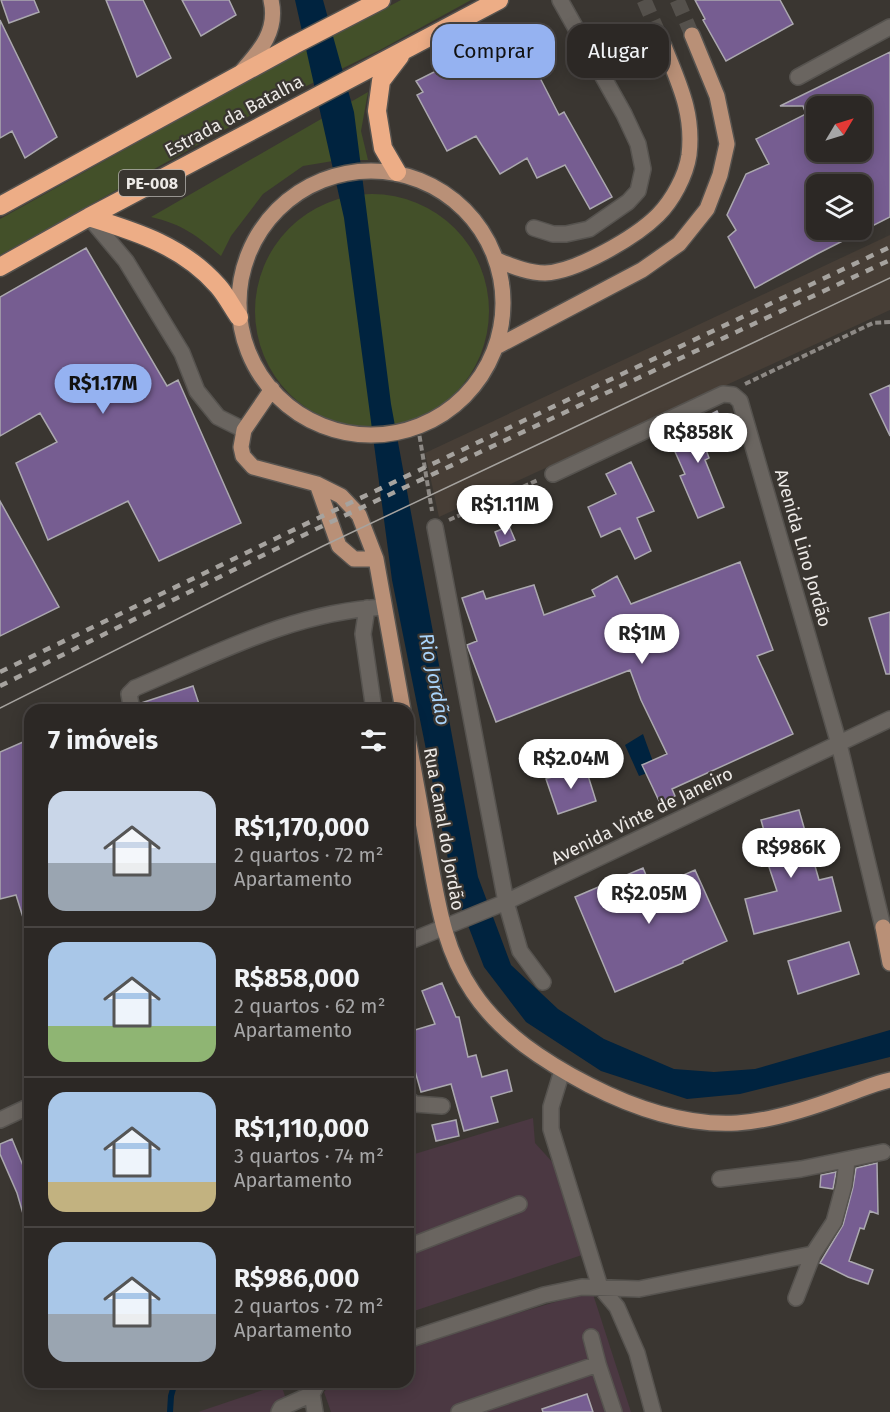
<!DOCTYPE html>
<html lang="pt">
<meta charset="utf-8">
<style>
:root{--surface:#2c2825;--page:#383432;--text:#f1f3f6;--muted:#a6a6a7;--line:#484442;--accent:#95b2f1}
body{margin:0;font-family:"Fira Sans",sans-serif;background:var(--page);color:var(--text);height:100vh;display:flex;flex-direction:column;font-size:22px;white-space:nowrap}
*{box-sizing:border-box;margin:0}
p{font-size:20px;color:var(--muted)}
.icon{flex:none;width:33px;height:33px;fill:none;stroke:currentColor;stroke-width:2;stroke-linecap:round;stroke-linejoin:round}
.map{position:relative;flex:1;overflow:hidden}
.sheet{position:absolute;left:24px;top:704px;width:390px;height:684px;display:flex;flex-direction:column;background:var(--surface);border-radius:18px;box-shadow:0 3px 15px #0003,0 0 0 2px var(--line)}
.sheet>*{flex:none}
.guide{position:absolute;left:432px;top:24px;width:368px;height:54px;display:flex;gap:12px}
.needle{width:39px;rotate:52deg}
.controls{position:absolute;left:806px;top:96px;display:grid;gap:12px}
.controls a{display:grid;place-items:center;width:66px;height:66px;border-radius:12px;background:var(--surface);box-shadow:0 3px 15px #0003,0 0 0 2px var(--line);font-size:30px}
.price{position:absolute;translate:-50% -51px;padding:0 14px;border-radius:21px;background:#fff;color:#222;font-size:20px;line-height:39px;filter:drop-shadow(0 2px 3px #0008)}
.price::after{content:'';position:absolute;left:50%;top:36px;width:18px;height:14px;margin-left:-9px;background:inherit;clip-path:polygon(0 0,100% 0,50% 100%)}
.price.current{background:var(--accent);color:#111}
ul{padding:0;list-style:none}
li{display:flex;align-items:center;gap:18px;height:150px;padding:0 24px}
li+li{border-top:2px solid var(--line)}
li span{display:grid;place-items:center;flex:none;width:168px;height:120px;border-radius:18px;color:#555}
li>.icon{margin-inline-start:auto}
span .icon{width:72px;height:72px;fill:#fffc;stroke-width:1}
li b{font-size:26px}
h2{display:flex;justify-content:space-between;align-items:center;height:72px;padding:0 24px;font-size:26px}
.pill{padding:0 21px;border-radius:18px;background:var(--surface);box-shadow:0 3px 15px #0003,0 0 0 2px var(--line);font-size:21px;line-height:54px}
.pill.current{background:var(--accent);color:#111}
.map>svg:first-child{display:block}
</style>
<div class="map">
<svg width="890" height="1412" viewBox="0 0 890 1412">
<rect width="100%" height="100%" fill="#3a3631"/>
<path fill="#473e36" d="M 890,235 L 890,310 L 439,517 L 425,453 Z"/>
<path fill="#4b3842" d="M 533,1118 L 535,1143 L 555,1165 L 582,1255 L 408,1313 L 408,1156 Z
M 592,1291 L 631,1412 L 331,1412 L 324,1392 L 333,1382 L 408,1382 L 408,1346 Z
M 281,1384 L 290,1412 L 198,1412 Z"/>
<path fill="#435029" d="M 401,0 L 471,0 L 380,50 L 280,99 L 0,255 L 0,219 L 266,71 Z
M 368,92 L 361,131 L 368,160 L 339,160 L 303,166 L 263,194 L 231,236 L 221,256 C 196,235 184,225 151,217 Z
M255 311a117 117 0 1 1 234 0a117 117 0 1 1-234 0Z"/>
<path fill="#00233f" d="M 295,0 L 323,0 L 354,112 L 391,404 L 478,877 L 511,965 L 558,1009 L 604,1039 L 674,1069 L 714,1072 L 755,1069 L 890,1030 L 890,1057 L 740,1094 L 687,1099 L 601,1071 L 526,1022 L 484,967 L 454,889 L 392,580 L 344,218 Z
M 643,734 L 656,770 L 639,776 L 625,745 Z"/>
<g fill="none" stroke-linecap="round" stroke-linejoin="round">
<path stroke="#00233f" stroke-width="6" d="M 170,1412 L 171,1396 L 175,1382"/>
</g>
<path fill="#765d91" stroke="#aba8af" stroke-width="1.5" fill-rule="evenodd" d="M 1,0 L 34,0 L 39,12 L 9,23 Z
M 106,0 L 143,0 L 171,58 L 137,77 Z
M 182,0 L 229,0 L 236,15 L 201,36 Z
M 695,0 L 780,0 L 793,24 L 726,61 L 703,20 L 705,19 Z
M 0,20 L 57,137 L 25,158 L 12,131 L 0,138 Z
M 513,25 L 559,115 L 564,112 L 612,197 L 590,209 L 565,165 L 537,178 L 527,158 L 500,174 L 476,136 L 447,151 L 417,95 L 423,92 L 416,81 L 446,66 Z
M 890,52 L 890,217 L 817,254 L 755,288 L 728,237 L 736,230 L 727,215 L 746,174 L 769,164 L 756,139 L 806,114 L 803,106 L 780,106 ZM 816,106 L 861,106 L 861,152 L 816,152 ZM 816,184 L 861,184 L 861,230 L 816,230 Z
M 86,248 L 167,386 L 178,380 L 241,523 L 159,561 L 128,501 L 48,540 L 16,463 L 57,442 L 40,413 L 0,436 L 0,297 Z
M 890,385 L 890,436 L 870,394 Z
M 717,411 L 724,426 L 701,436 L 709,458 L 705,460 L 724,507 L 698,518 L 680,476 L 685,474 L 668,436 Z
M 631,462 L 654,511 L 637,518 L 651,551 L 635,559 L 620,528 L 601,537 L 588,507 L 616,494 L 606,474 Z
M 0,501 L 59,607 L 0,636 Z
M 509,526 L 515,540 L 500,546 L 495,532 Z
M 740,562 L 773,650 L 757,656 L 793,734 L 672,789 L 675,796 L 660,803 L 642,765 L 667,754 L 641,700 L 630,670 L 496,722 L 468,648 L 467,645 L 477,641 L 462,598 L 483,591 L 486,599 L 534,585 L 544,615 L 595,596 L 592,590 L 617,576 L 631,604 Z
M 890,612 L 890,674 L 886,674 L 869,618 Z
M 193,686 L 201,710 L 142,710 L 141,703 Z
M 30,739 L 30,927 L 26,927 L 16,895 L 0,899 L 0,752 Z
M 585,766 L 596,801 L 558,814 L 546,779 Z
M 799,810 L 819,880 L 832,877 L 841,911 L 754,934 L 745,899 L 777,891 L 767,861 L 772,859 L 761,820 Z
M 643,868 L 652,889 L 695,870 L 727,941 L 683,961 L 683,963 L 615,992 L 575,897 Z
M 849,942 L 859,974 L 798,994 L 788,961 Z
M 442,983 L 456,1017 L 459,1017 L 468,1057 L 476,1055 L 482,1077 L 507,1070 L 512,1091 L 491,1097 L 498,1122 L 464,1131 L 451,1084 L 421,1092 L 415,1071 L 408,1073 L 408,1032 L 435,1024 L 422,991 Z
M 456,1120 L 459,1136 L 436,1141 L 432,1125 Z
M 12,1139 L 24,1168 L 26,1167 L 30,1180 L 30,1223 L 26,1224 L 17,1193 L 0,1154 L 0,1144 Z
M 877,1163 L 878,1214 L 870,1211 L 864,1229 L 860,1228 L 849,1261 L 873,1270 L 868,1284 L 848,1277 L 820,1263 L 843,1225 L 853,1187 L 856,1168 Z
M 836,1172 L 833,1189 L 820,1187 L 821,1175 Z
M 587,1394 L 593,1412 L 543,1412 L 542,1409 Z"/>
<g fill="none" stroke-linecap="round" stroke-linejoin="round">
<path stroke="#55514c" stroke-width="15" stroke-dasharray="15 8" stroke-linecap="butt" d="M 644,0 L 664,46
M 677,0 L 692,35"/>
<defs>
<path id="minor" d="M 798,77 L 890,27
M 89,217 L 126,261 L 182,353 L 197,391 L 218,417 L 244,430
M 534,228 L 553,234 L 566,234 L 589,229 L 628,202 L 638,191 L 643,169 L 638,144 L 624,114 L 560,0
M 553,474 L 723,394 L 733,395 L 740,401 L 839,744 L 883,927
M 435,527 L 506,902 L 520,951 L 543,982
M 367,608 L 363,634 L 374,710
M 132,710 L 129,694 L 135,688 C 218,653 293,612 384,607
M 408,942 L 506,902 L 890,719
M 562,1071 L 551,1107 L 551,1129 L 600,1287 L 617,1307 L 637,1353 L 653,1412
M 408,1099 L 415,1104 L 442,1106
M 0,1120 L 30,1106
M 720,1179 L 801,1169 L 883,1152
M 408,1247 L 519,1204
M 796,1298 L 813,1254 L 834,1222 L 844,1185 L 847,1161
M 408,1340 L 544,1295 L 582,1287 L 639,1289 L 813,1254
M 598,1364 L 614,1412
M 279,1412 L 281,1408 L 312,1394
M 315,1412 L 312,1394 L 318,1382
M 459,1412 L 598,1364 L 591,1337"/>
<path id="major" d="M 242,71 C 261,50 278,30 271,0
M239 303a132 132 0 1 1 264 0a132 132 0 1 1-264 0Z
M 497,260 C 512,266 528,273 545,273 C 576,272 636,237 658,215 C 672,201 686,176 689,155 C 694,113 679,84 664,46
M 496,347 L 642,270 L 679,244 L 707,209 L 720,175 L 727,144 L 717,96 L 692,35
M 272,389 L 244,430 L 241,447 L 243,456 L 253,467 L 317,484 L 341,496 L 359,515 L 376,559 L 403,710
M 317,484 L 339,546 L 354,559 L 376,559
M 408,738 C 415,777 422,816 429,855 C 438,904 444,949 473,992 C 501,1034 545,1062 589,1085 C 634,1108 686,1126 737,1123 C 771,1121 811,1108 843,1096 C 858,1091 874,1083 890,1080
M 883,927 L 890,963"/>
<path id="highway" d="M 397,172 L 383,148 L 377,111 L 381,81 L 400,56
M 0,206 L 294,45 L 381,0
M 89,217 C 137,232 183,246 218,286 C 226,295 232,307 239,317
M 0,267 L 89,217 L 499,0"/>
</defs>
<use href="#minor" stroke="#56534f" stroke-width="18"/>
<use href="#major" stroke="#56534f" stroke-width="18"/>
<use href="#highway" stroke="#56534f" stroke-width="21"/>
<path stroke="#8c8884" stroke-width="4" stroke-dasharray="6 3" stroke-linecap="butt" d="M 745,384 L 873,323 L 890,322
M 418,427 L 432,511
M 449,520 L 538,480"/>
<use href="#minor" stroke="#6a6560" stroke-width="15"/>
<use href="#major" stroke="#b99077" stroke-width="15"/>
<use href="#highway" stroke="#edad86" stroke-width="18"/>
<path stroke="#a6a39f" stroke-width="1.5" d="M 0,708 L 323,546 L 890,278"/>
<path stroke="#a6a39f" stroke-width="4.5" stroke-dasharray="8 8" stroke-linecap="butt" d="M 0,672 L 312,521 L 890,247
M 0,686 L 316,529 L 890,260"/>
</g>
<g text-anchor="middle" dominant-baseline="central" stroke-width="4.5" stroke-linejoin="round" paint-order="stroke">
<rect fill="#3a3631" stroke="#b7b4b0" stroke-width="1.5" x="119" y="170" width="66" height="26" rx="4.5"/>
<g font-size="16" font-weight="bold" fill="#edeae7">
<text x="152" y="183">PE-008</text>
</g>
<g font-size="18" fill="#edeae7" stroke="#3a3631">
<text transform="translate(234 116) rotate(-28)">Estrada da Batalha</text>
<text transform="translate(803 548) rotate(74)">Avenida Lino Jordão</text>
<text transform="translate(642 816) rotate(-26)">Avenida Vinte de Janeiro</text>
<text transform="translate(444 829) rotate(80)">Rua Canal do Jordão</text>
</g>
<g font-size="20" font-style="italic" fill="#a9d3f9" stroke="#3a3631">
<text transform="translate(435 679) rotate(79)">Rio Jordão</text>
</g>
</g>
</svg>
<div class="controls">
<a><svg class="needle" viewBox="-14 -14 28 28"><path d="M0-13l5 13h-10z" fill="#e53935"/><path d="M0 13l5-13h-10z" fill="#a6a6a7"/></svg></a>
<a><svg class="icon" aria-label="layers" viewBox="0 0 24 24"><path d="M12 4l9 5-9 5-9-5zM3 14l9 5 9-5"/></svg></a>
</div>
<b class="price current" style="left:103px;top:415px">R$1.17M</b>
<b class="price" style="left:698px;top:464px">R$858K</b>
<b class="price" style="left:505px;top:536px">R$1.11M</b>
<b class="price" style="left:642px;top:665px">R$1M</b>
<b class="price" style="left:571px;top:790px">R$2.04M</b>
<b class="price" style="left:791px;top:879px">R$986K</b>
<b class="price" style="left:649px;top:925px">R$2.05M</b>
<div class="guide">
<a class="pill current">Comprar</a>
<a class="pill">Alugar</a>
</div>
<section class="sheet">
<h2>7 imóveis<svg class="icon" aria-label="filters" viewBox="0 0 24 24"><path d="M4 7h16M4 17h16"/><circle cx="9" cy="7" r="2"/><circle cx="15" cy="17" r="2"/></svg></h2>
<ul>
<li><span style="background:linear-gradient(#c9d6e8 60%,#9aa5b1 0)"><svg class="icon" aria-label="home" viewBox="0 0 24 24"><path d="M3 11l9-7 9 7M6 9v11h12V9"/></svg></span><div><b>R$1,170,000</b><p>2 quartos · 72 m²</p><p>Apartamento</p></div></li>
<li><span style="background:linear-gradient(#a9c7e8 70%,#8fb573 0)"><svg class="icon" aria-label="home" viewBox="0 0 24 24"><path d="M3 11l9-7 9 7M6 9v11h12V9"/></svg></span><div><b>R$858,000</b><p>2 quartos · 62 m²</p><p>Apartamento</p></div></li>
<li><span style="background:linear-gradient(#a9c7e8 75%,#c2b280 0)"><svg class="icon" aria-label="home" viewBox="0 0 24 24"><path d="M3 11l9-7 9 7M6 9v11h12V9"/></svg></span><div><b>R$1,110,000</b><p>3 quartos · 74 m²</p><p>Apartamento</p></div></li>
<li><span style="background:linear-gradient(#a9c7e8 60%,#9aa5b1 0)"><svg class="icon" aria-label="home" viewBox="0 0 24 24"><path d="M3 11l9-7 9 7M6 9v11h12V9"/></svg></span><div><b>R$986,000</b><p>2 quartos · 72 m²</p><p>Apartamento</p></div></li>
</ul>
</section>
</div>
